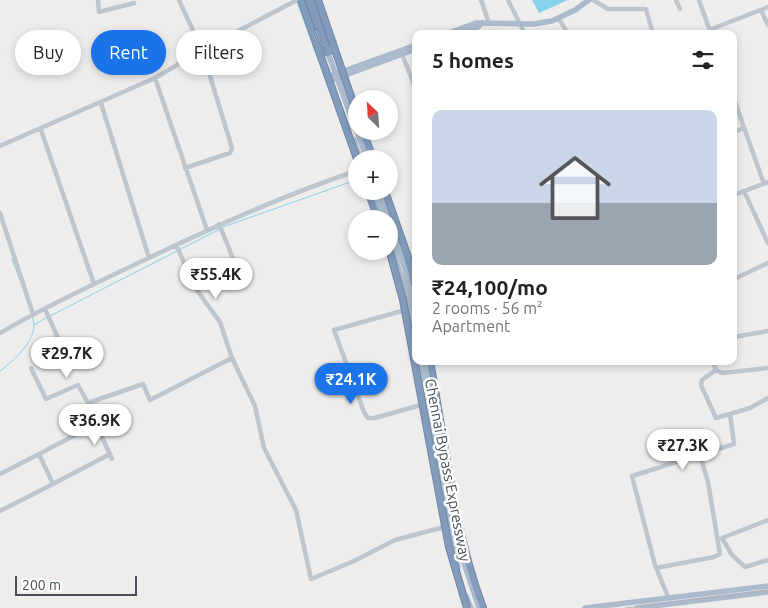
<!DOCTYPE html>
<meta charset="utf-8">
<style>
:root{--surface:#fff;--page:#f2f2f2;--text:#222;--muted:#767676;--accent:#1a73e8}
body{margin:0;font-family:Ubuntu,sans-serif;background:var(--page);color:var(--text);height:100vh;display:flex;flex-direction:column;font-size:19px;white-space:nowrap}
*{box-sizing:border-box;margin:0}
p{font-size:16px;color:var(--muted)}
.icon{flex:none;width:28px;height:28px;fill:none;stroke:currentColor;stroke-width:2;stroke-linecap:round;stroke-linejoin:round}
.map{position:relative;flex:1;overflow:hidden}
.drawer{position:absolute;left:412px;top:30px;width:325px;height:335px;display:flex;flex-direction:column;background:var(--surface);border-radius:10px;box-shadow:0 2px 8px #0003}
.drawer>*{flex:none}
.hud{position:absolute;left:15px;top:30px;width:322px;height:45px;display:flex;gap:10px}
.needle{width:32px;rotate:335deg}
.tools{position:absolute;left:348px;top:90px;display:grid;gap:10px}
.tools a{display:grid;place-items:center;width:50px;height:50px;border-radius:50%;background:var(--surface);box-shadow:0 2px 8px #0003;font-size:25px}
.scale{position:absolute;left:15px;bottom:12px;width:122px;box-sizing:border-box;padding-left:5px;border:2px solid #454f5a;border-top:0;font-size:14px;line-height:18px;white-space:nowrap;color:#454f5a;-webkit-text-stroke:4px #fff;paint-order:stroke}
.price{position:absolute;translate:-50% -42px;padding:0 11px;border-radius:18px;background:#fff;color:#222;font-size:16px;line-height:32px;filter:drop-shadow(0 1px 2px #0008)}
.price::after{content:'';position:absolute;left:50%;top:30px;width:15px;height:11px;margin-left:-8px;background:inherit;clip-path:polygon(0 0,100% 0,50% 100%)}
.price.on{background:var(--accent);color:#fff}
ul{padding:0;list-style:none}
li{display:grid;align-content:center;gap:10px;height:265px;padding:0 20px}
li span{display:grid;place-items:center;height:155px;border-radius:10px;color:#555}
li>.icon{margin-inline-start:auto}
span .icon{width:90px;height:90px;fill:#fffc;stroke-width:1}
li b{font-size:21px}
h2{display:flex;justify-content:space-between;align-items:center;height:60px;padding:0 20px;font-size:21px}
.tag{padding:0 18px;border-radius:22px;background:var(--surface);box-shadow:0 2px 8px #0003;font-size:18px;line-height:45px}
.tag.on{background:var(--accent);color:#fff}
.map>svg:first-child{display:block}
</style>
<div class="map">
<svg width="768" height="608" viewBox="0 0 768 608">
<rect width="100%" height="100%" fill="#efecec"/>
<path fill="#86d2ec" d="M 532,0 L 568,0 L 539,13 Z"/>
<g fill="none" stroke-linecap="round" stroke-linejoin="round">
<path stroke="#86d2ec" stroke-width="1" d="M 297,2 L 346,136
M 223,227 L 356,180
M 50,316 L 220,229
M 34,325 L 46,318
M 0,371 C 13,361 34,343 34,325 C 33,313 17,273 12,259"/>
<defs>
<path id="highway" d="M 305,0 L 314,27
M 311,0 L 328,53
M 363,131 L 373,159
M 368,191 L 378,219
M 385,191 L 408,257 L 416,288
M 430,361 C 445,443 454,530 483,608"/>
</defs>
<use href="#highway" stroke="#6f87a8" stroke-width="8"/>
<path stroke="#bdc6cf" stroke-width="4.5" d="M 98,0 L 99,12 L 134,3
M 179,0 L 202,50 L 232,148 L 230,153 L 185,168
M 481,0 L 489,23
M 508,0 L 525,34
M 593,0 L 608,9 L 646,9 L 653,34
M 676,0 L 680,9
M 699,0 L 711,34
M 761,10 L 768,25
M 559,19 L 568,34
M 709,30 L 768,7
M 640,34 L 652,31
M 402,54 L 416,90
M 155,78 L 207,230
M 734,99 L 764,184
M 101,103 L 149,258
M 41,130 L 94,284
M 734,132 L 744,128
M 0,146 L 155,78 L 202,50 L 297,0
M 744,191 L 768,243
M 734,195 L 768,182
M 0,213 L 33,314
M 219,224 L 239,273
M 176,245 L 196,289 L 220,322 L 232,358 L 255,406 L 264,448 L 296,510 L 311,579 L 354,561 L 395,540 L 448,526
M 734,279 L 768,263
M 416,307 L 334,330 L 364,412 L 368,418 L 375,418 L 424,404
M 45,309 L 66,356
M 0,333 C 44,307 90,286 136,264 C 209,229 279,197 356,171
M 734,337 L 768,331
M 712,361 L 716,370 L 722,373 L 768,368
M 31,368 L 46,399 L 78,385 L 88,403
M 730,414 L 750,408 L 768,398
M 96,424 L 112,459
M 0,474 L 39,454
M 53,484 L 110,454
M 0,511 L 53,484 L 39,454 L 96,424 L 88,403 L 143,384 L 150,400 L 232,358
M 768,520 L 722,538 L 732,555 L 745,567 L 768,560
M 656,568 L 714,557 L 720,554 L 708,482 L 700,455
M 669,599 L 655,565 L 632,476 L 734,444 L 730,414 L 716,418 L 701,385 L 702,380 L 716,370"/>
<path stroke="#abbacc" stroke-width="5.5" d="M 446,34 L 476,23 L 533,24 L 552,21 L 575,10 L 589,0
M 459,34 L 478,27 L 482,23
M 334,42 L 328,53 L 356,130
M 330,76 L 416,45
M 332,80 L 416,49
M 357,131 L 367,159
M 354,140 L 360,159
M 372,191 L 382,219
M 378,191 L 388,219
M 389,221 L 405,269 L 416,319
M 389,237 L 404,287 L 416,342
M 420,361 L 458,568
M 425,361 L 447,482
M 450,496 L 461,554 L 479,608
M 466,596 L 471,608
M 585,608 L 768,586
M 637,608 L 768,592"/>
<use href="#highway" stroke="#839cbc" stroke-width="6"/>
<path stroke="#afb1b7" stroke-width="1" d="M 625,608 L 768,590"/>
<defs>
<path id="highway-bridge" d="M 301,0 L 357,159
M 318,0 L 356,111
M 389,249 L 403,300 L 449,547 L 467,608"/>
</defs>
<use href="#highway-bridge" stroke="#6f87a8" stroke-width="8" stroke-linecap="butt"/>
<use href="#highway-bridge" stroke="#839cbc" stroke-width="6"/>
</g>
<g text-anchor="middle" dominant-baseline="central" stroke-width="5" stroke-linejoin="round" paint-order="stroke">
<g font-size="15" fill="#454f5a" stroke="#fff">
<text transform="translate(448 470) rotate(79)">Chennai Bypass Expressway</text>
</g>
</g>
</svg>
<div class="tools">
<a><svg class="needle" viewBox="-14 -14 28 28"><path d="M0-13l5 13h-10z" fill="#e53935"/><path d="M0 13l5-13h-10z" fill="#767676"/></svg></a>
<a>+</a>
<a>−</a>
</div>
<div class="scale">200 m</div>
<b class="price" style="left:216px;top:300px">₹55.4K</b>
<b class="price" style="left:67px;top:379px">₹29.7K</b>
<b class="price on" style="left:351px;top:405px">₹24.1K</b>
<b class="price" style="left:95px;top:446px">₹36.9K</b>
<b class="price" style="left:683px;top:471px">₹27.3K</b>
<div class="hud">
<a class="tag">Buy</a>
<a class="tag on">Rent</a>
<a class="tag">Filters</a>
</div>
<section class="drawer">
<h2>5 homes<svg class="icon" aria-label="filters" viewBox="0 0 24 24"><path d="M4 7h16M4 17h16"/><circle cx="9" cy="7" r="2"/><circle cx="15" cy="17" r="2"/></svg></h2>
<ul>
<li><span style="background:linear-gradient(#c9d6e8 60%,#9aa5b1 0)"><svg class="icon" aria-label="home" viewBox="0 0 24 24"><path d="M3 11l9-7 9 7M6 9v11h12V9"/></svg></span><div><b>₹24,100/mo</b><p>2 rooms · 56 m²</p><p>Apartment</p></div></li>
</ul>
</section>
</div>
